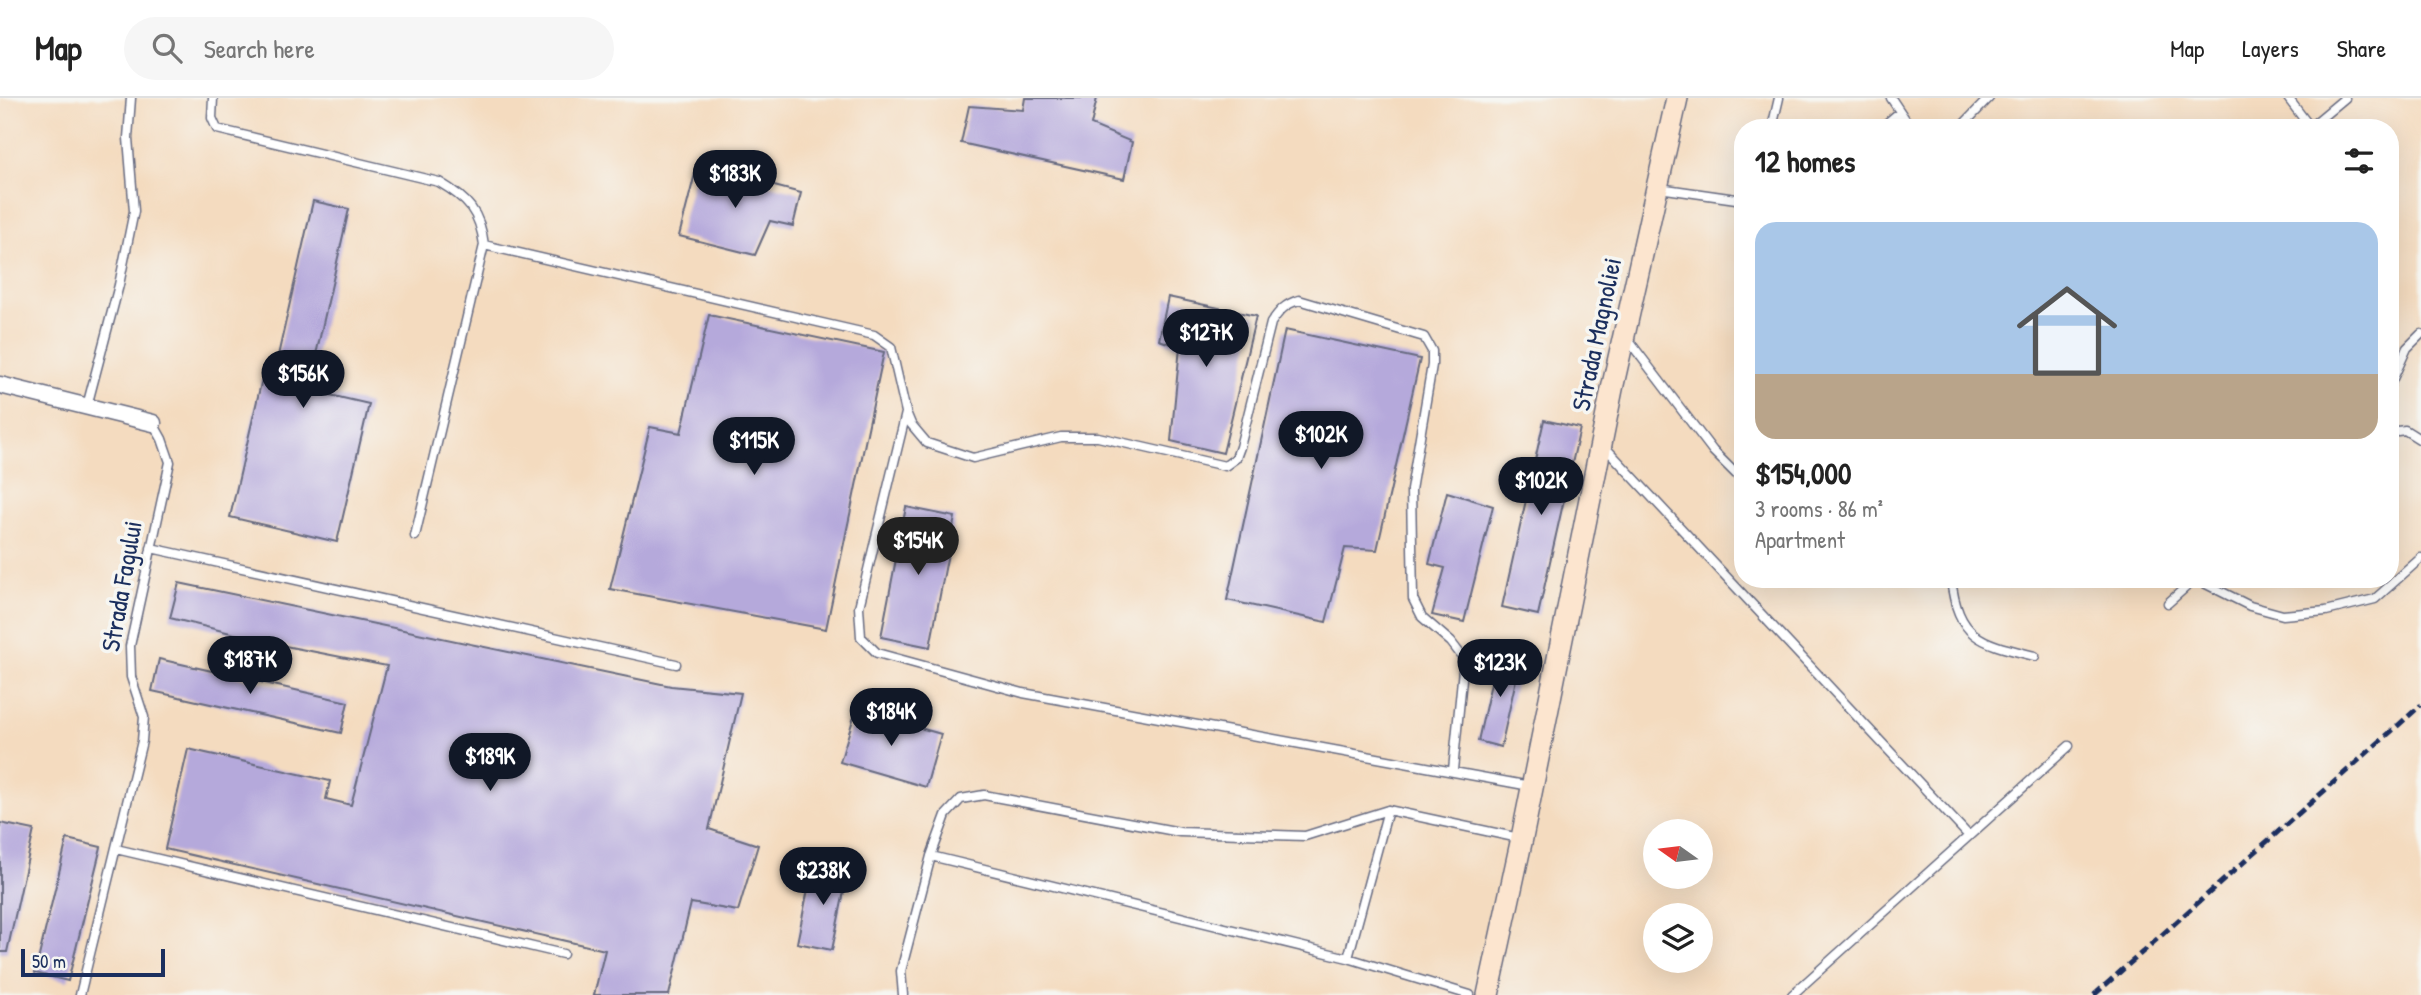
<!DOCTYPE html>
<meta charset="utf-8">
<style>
:root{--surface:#fff;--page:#f6f6f6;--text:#222;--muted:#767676;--line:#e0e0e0;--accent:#111827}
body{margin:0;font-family:"Patrick Hand",sans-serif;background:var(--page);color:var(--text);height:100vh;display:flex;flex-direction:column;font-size:26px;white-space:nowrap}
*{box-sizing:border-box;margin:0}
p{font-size:23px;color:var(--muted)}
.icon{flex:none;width:38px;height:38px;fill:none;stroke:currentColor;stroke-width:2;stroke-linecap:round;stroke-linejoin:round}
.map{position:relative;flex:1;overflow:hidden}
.drawer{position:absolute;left:1734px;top:21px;width:665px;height:469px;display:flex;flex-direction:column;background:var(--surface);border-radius:28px;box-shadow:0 7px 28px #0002}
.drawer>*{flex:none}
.needle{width:46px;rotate:284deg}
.fabs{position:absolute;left:1643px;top:721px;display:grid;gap:14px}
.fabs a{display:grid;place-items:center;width:70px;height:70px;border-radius:50%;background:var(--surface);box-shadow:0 7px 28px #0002;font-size:35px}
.scale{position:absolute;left:21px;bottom:18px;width:144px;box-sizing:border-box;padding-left:7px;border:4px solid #1b2f5e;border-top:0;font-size:19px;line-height:24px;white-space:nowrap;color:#1b2f5e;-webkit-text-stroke:5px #f6f6f2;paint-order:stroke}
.price{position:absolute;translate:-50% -60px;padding:0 16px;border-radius:24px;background:var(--accent);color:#fff;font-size:23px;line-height:46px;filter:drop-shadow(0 2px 4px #0008)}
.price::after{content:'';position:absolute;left:50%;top:42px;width:21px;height:16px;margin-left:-10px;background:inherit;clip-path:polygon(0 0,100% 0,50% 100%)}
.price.current{background:#222;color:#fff}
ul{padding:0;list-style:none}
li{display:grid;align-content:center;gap:14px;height:371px;padding:0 21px}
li+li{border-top:2px solid var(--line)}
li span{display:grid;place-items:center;height:217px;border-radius:21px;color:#555}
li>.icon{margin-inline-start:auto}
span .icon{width:126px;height:126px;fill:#fffc;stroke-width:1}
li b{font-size:30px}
h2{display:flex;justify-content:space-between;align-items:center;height:84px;padding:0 21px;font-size:30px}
header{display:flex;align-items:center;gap:42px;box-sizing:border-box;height:98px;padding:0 35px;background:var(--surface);border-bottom:2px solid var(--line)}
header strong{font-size:33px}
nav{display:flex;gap:38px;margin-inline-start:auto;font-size:24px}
.search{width:490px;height:63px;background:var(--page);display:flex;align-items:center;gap:18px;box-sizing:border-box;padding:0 24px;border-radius:38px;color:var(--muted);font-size:26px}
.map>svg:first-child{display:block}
</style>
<header>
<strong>Map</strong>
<div class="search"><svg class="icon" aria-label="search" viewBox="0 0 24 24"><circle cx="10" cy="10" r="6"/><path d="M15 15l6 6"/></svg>Search here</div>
<nav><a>Map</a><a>Layers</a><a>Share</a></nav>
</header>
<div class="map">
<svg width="2421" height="897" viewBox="0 0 2421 897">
<rect width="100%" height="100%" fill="#f6f6f2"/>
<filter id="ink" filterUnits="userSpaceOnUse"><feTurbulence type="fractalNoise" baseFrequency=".0143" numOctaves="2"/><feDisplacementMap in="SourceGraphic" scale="14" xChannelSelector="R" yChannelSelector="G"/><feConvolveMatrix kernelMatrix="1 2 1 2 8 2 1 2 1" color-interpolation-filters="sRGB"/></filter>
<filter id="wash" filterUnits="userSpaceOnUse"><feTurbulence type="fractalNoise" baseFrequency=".00686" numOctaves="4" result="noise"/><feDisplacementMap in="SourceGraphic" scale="28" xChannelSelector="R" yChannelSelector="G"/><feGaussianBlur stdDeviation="1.57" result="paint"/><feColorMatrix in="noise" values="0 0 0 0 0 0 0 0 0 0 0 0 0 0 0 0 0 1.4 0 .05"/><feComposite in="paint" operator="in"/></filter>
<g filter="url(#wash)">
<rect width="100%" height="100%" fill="#f4dbbf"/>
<g id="blocks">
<path fill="#b5a9db" d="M 1025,0 L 1097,0 L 1091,27 L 1132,44 L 1124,81 L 961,45 L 969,8 L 1023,12 Z
M 697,68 L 801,95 L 793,128 L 770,123 L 755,157 L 679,138 Z
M 313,103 L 349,111 L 308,292 L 369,306 L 337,444 L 230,419 L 262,281 L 272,284 Z
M 1168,199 L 1256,218 L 1223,355 L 1171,343 L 1180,249 L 1159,242 Z
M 709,217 L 884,254 L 826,531 L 610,491 L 650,329 L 681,335 Z
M 1285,232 L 1420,261 L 1377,452 L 1345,450 L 1326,524 L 1227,502 Z
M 1544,322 L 1580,330 L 1538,517 L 1502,509 Z
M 1447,394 L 1493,408 L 1464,524 L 1432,517 L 1445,470 L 1429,466 Z
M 906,409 L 955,419 L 930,549 L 881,539 Z
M 179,485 L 671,588 L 741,595 L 709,731 L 758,747 L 738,813 L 691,805 L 669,897 L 594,897 L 605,852 L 165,751 L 188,651 L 330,683 L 326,701 L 351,707 L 387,568 L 275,546 L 170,520 Z
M 1498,554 L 1521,559 L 1501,649 L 1478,643 Z
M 159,561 L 348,604 L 341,635 L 152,593 Z
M 856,612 L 941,636 L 926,689 L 840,664 Z
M 0,725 L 34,732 L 7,854 L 0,854 Z
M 67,741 L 101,749 L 68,883 L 35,875 Z
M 813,767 L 848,774 L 832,852 L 797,845 Z"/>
</g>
</g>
<g filter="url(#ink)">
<use href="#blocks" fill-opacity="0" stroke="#676b80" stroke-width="2"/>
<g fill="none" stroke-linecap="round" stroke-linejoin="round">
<defs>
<path id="service" d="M 213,0 L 212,20 L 217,31 L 439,84 C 468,101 480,114 484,147 L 415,438
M 1891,0 L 1911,30
M 2288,0 L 2310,29
M 1772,30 L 1779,0
M 1881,30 L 1900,14
M 1960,30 L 1989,0
M 2309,30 L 2345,0
M 1659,90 L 1743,102
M 484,147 L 874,237 L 891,249 L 906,314 L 911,326 L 927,345 L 973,360 L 1061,339 L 1098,339 L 1225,368 L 1236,360 L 1240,349 L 1271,225 C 1279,213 1285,206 1299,202 L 1424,239 L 1432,253 L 1432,267 L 1411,392 L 1413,501 L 1422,519 L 1451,544 L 1464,561 L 1453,672
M 1626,239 L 1713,353 L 1743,383
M 2390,287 L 2407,250 L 2421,236
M 87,308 L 119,187 L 134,113 L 128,40 L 131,0
M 906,315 L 859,509 L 861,539 L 877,555 L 1023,595 L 1530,688
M 2390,334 L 2405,332 L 2421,342
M 1603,347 L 1969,738
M 151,450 L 676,566
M 1867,481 L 1902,481
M 1951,481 C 1958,542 1982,545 2035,558
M 2196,481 L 2250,508 L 2283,517 L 2326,513 L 2375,501 L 2421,460
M 2168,505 L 2195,481
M 116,751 L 563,856
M 931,758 L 1348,860 L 1470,897
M 1348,860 L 1388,712
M 80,897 L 142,643 L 144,619 L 131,579 L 130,548 L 170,364 L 162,341 L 153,325
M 903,897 L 901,873 L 931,758 L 946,717 L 961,701 L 984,697 L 1180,734 L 1305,738 L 1388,712 L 1519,740
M 1792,897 L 2069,648"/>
<path id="minor" d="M 0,287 L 153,325"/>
<path id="secondary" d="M 1488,897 L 1522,740 L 1612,291 L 1677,0"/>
</defs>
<use href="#service" stroke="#676b80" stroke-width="11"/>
<use href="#minor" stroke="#676b80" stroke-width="19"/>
<use href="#secondary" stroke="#676b80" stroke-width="24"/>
<use href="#service" stroke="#fff" stroke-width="8"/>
<use href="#minor" stroke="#fff" stroke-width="16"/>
<use href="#secondary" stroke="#fce5cf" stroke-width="21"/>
<path stroke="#1b2f5e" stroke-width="5" stroke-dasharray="10 5" stroke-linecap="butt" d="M 2094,897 L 2421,607"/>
</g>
</g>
<g text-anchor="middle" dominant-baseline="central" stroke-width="7" stroke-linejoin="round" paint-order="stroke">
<g font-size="26" fill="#1b2f5e" stroke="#f6f6f2">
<text transform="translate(1596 236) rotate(-78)">Strada Magnoliei</text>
<text transform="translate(121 488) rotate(-80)">Strada Fagului</text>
</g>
</g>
</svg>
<div class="fabs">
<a><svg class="needle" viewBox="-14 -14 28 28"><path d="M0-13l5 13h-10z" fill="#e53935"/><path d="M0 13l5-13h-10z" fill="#767676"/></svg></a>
<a><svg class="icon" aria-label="layers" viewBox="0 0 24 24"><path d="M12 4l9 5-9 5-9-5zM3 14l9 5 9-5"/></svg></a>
</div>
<div class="scale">50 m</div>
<b class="price" style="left:735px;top:112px">$183K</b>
<b class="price" style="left:1206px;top:271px">$127K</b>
<b class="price" style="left:303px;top:312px">$156K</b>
<b class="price" style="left:1321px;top:373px">$102K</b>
<b class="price" style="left:754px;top:379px">$115K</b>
<b class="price" style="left:1541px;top:419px">$102K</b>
<b class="price current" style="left:918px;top:479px">$154K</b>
<b class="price" style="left:250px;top:598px">$187K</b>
<b class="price" style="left:1500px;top:601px">$123K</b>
<b class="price" style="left:891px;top:650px">$184K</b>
<b class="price" style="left:490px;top:695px">$189K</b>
<b class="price" style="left:823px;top:809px">$238K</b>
<section class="drawer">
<h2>12 homes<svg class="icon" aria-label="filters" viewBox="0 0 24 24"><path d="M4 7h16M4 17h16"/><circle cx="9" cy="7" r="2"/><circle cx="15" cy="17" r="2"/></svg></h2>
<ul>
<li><span style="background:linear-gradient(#a9c7e8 70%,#b9a48a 0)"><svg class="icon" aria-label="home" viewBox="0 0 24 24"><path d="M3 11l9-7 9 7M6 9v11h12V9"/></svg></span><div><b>$154,000</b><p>3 rooms · 86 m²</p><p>Apartment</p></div></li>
</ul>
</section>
</div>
